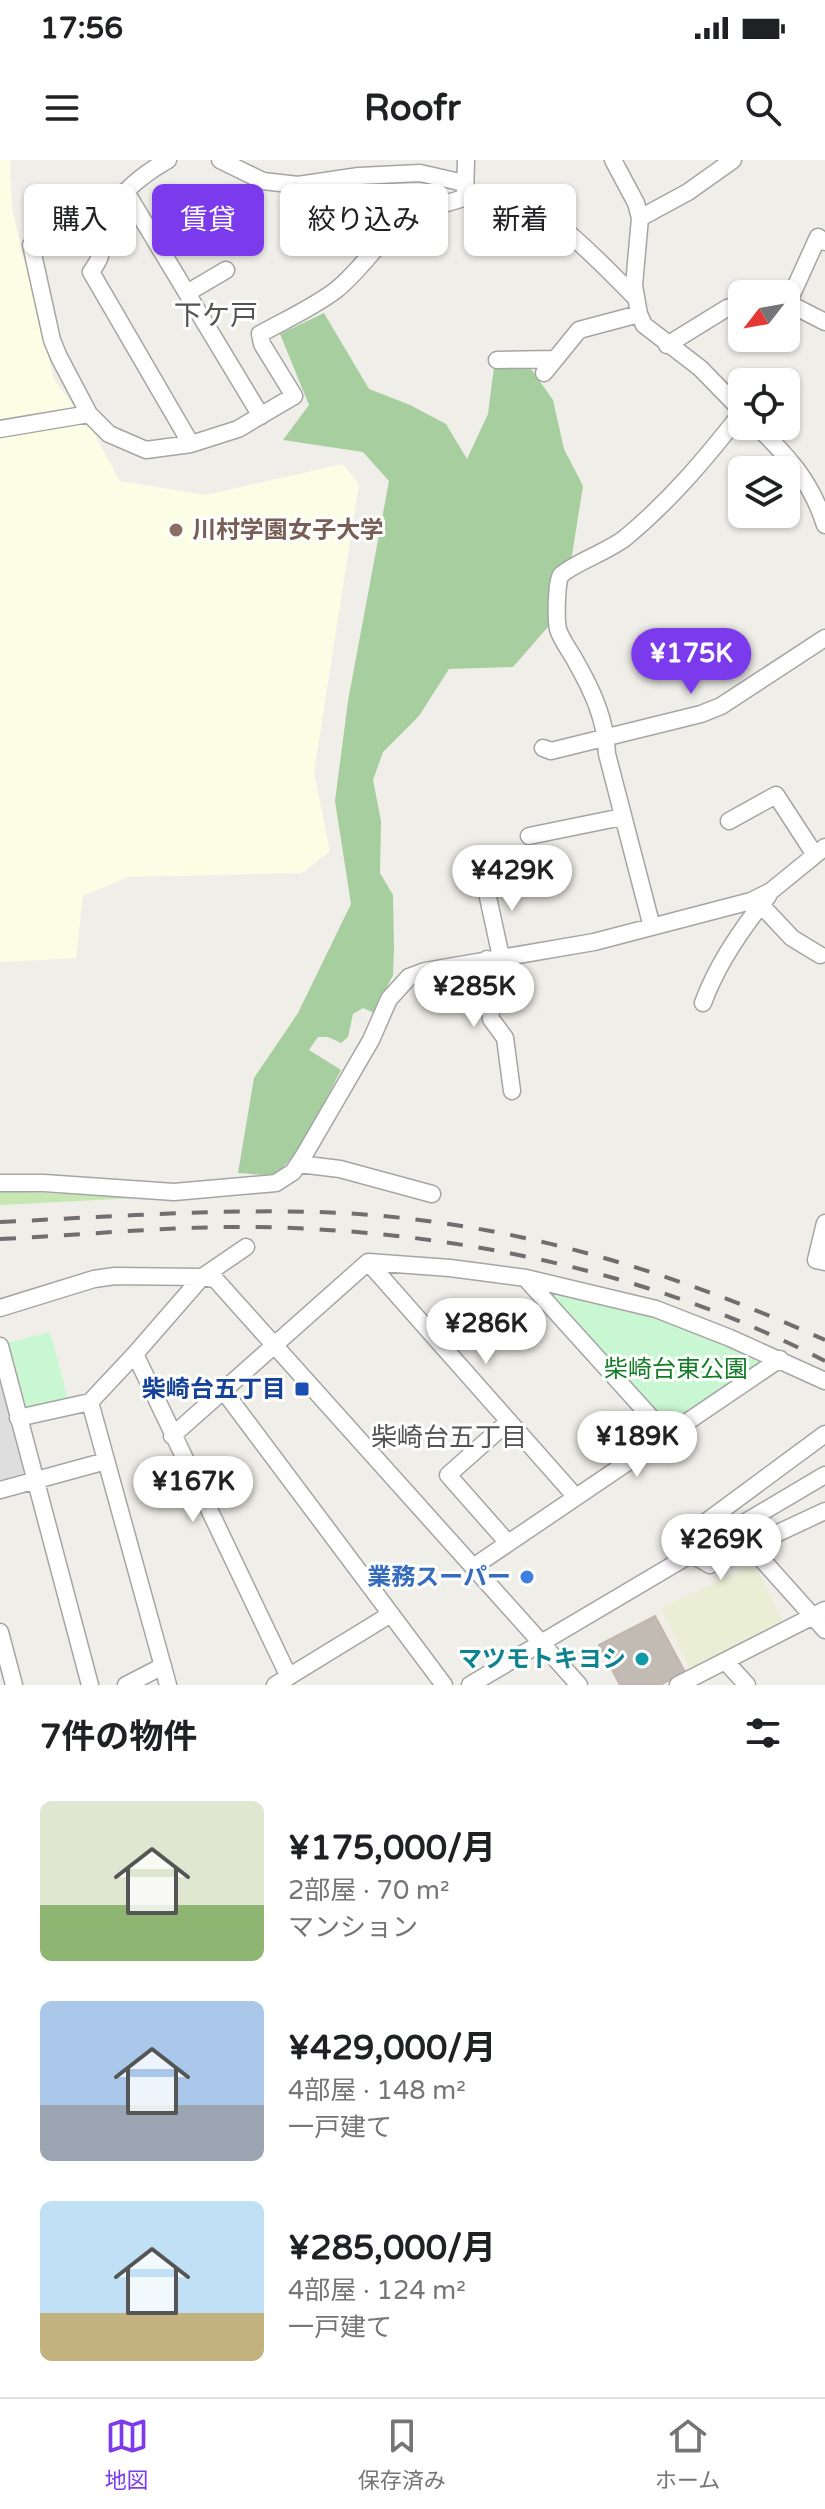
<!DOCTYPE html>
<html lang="ja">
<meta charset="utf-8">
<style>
:root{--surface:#fff;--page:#f6f6f6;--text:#202124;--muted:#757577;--line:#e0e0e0;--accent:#7c3aed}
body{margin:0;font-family:"Varela Round","Noto Sans JP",sans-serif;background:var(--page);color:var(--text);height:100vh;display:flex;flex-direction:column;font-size:30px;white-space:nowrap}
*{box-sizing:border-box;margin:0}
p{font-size:26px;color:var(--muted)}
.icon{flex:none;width:44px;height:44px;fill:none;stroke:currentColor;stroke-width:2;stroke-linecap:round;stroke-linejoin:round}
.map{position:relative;height:1525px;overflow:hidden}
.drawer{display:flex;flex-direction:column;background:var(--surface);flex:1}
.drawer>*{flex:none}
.hud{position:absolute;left:24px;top:24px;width:778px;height:72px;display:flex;gap:16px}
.needle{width:52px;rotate:239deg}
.tools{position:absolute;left:728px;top:120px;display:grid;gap:16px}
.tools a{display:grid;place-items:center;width:72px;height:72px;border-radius:12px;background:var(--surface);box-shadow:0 2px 6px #0004;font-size:40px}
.price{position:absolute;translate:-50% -68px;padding:0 18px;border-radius:28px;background:#fff;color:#222;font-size:26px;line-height:52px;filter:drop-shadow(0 2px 4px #0008)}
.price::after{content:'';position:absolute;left:50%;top:48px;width:24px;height:18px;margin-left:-12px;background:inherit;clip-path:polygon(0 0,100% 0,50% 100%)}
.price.selected{background:var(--accent);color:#fff}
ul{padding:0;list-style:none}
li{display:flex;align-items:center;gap:24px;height:200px;padding:0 40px}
li span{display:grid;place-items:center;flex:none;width:224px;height:160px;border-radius:12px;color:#555}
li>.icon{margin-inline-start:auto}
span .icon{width:96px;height:96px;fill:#fffc;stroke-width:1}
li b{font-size:34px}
h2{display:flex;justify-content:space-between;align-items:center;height:96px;padding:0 40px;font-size:34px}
.pill{padding:0 28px;border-radius:12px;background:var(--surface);box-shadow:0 2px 6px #0004;font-size:28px;line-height:72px}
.pill.selected{background:var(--accent);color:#fff}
.status{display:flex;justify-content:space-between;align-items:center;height:56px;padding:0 40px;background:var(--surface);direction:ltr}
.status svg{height:22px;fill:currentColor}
header{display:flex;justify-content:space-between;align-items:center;height:104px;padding:0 40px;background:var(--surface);font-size:36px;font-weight:700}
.menu{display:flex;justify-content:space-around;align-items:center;height:112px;border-top:2px solid var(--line);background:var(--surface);font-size:22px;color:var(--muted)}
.menu a{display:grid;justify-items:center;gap:4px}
.menu .selected{color:var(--accent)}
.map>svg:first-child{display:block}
</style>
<div class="status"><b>17:56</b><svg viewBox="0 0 49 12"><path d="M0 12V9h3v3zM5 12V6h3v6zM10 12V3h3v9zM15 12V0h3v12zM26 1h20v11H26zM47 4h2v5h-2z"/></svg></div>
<header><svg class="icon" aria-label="menu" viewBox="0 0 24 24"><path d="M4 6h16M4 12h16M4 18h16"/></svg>Roofr<svg class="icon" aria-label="search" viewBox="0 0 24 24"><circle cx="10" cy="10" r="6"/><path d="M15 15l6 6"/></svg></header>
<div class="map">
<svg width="825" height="1525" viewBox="0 0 825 1525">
<rect width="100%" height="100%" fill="#f0eee8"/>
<path fill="#dfdede" d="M 0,1217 L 28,1315 L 0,1322 Z"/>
<path fill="#fbfee4" d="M 0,0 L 10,0 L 12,49 L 54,220 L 91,268 L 120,321 L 205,335 L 343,304 L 359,324 L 314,612 L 330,691 L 302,713 L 128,717 L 83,736 L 76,798 L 0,802 Z"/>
<path fill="#e9eed4" d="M 754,1404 L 785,1465 L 691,1511 L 661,1448 Z"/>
<path fill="#c6e7b1" d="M 0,1031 L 8,1031 L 135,1038 L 0,1045 Z"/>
<path fill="#a7ce9f" d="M 324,153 L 369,229 L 410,245 L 446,264 L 467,299 L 488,254 L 494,207 L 522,196 L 553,240 L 564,289 L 583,326 L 572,395 L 554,460 L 513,507 L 449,509 L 419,556 L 383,592 L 373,620 L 381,661 L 380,713 L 393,735 L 394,788 L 393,815 L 374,853 L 363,848 L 353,854 L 348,877 L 341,883 L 328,877 L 318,877 L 309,890 L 341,910 C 329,932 295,1011 270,1015 C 261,1016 248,1013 238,1013 L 254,918 L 298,853 L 351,744 L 335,641 L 348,541 L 389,321 L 363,292 L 283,280 L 309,245 L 280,174 Z"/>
<path fill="#c8f7d1" d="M 553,1131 L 632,1149 L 686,1166 L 769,1200 L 669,1268 L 551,1139 Z
M 50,1172 L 68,1239 L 28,1249 L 23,1246 L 6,1183 Z"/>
<path fill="#c1bbb4" stroke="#c2b7ab" stroke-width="2" d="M 655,1456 L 685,1512 L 660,1525 L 620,1525 L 599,1485 Z"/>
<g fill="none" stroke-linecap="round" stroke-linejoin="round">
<defs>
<path id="minor" d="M 168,0 C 143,14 107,41 102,72 C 99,94 105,92 91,112 L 191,284
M 220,0 L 263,21 L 298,25 L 359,16 L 420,13 L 464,23
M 613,0 L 636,43 L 640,58 L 634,125 L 639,154 L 644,165 L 700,208 L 742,251
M 126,32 L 261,256
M 465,37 C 474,36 486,32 496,34 C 544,39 602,105 636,138
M 640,58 L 688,32 L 733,0
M 31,85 L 52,180 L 59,197 L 89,254 L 109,274 L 146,290 L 191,284 L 238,269 L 294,236 L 262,184 L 260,174 C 285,160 314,147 336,130 C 364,108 381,75 412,55 C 427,45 448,45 465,37 L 466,0
M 187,133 L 226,110
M 786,142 L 825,162
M 788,143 L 818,77 L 825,82
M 667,185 L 727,148 L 742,143
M 497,200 L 555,199
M 544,213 L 579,170 L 639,154
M 757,266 C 789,298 811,321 825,365
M 0,269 L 89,254
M 543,588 L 551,591 L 701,554 L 721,546 L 825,478
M 729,661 L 776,635 L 815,695
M 529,676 L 622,657
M 484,719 L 501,797
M 761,745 L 792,778 L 820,795
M 652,767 L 607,594 C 606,560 592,530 576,502 C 571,492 561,480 558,469 C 556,461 556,421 561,415 C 574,403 607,392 625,378 C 670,341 706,298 742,252
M 487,799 L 491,859 L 505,878 L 512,931
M 703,843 C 717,804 742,768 768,736
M 299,1004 L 340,1009 L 432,1034
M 0,1023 L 44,1023 L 174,1032 L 276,1023 L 293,1012 L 303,997 L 371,880 L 389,839 L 409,817 L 425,811 L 594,782 L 751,741 L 771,731 L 825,687
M 825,1063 L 816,1100 L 825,1102
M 368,1102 L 575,1336
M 526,1119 L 667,1275
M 0,1148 L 94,1119 L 115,1116 L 202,1117 L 215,1119 L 579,1525
M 0,1186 L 90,1525
M 135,1194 L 289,1517
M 223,1230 L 444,1525
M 18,1258 L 90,1242
M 172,1276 L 368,1102 L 450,1108 L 526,1118 L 656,1149 L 730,1178 L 825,1221
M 0,1330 L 106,1301
M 825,1351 L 750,1386 L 825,1470
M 508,1383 L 448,1315 L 509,1261
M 750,1386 L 710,1405 L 693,1395 L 691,1373 L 825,1274
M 473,1407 L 780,1199
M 0,1472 L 14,1525
M 725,1501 L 747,1525
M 126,1525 L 163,1506
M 168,1525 L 90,1242 L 135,1194 L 202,1117 L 246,1087
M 275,1525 L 391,1454
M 470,1525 L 825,1315
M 678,1525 L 825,1450"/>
</defs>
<use href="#minor" stroke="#a5a5a5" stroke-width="19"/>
<use href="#minor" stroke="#fff" stroke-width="16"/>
<path stroke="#6f6f6f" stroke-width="4" stroke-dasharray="16 16" stroke-linecap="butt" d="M 0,1062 C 105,1057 211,1049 316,1052 C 494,1057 664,1107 825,1180
M 0,1079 C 85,1075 170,1066 255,1067 C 450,1070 652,1111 825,1201"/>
</g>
<circle fill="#8d6e63" stroke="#fff" stroke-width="3" cx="176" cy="370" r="8"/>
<rect fill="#1a4fb4" stroke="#fff" stroke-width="3" x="294" y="1221" width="16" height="16" rx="4"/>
<circle fill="#3f7fe0" stroke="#fff" stroke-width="3" cx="527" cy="1417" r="8"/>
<circle fill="#0f9aa8" stroke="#fff" stroke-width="3" cx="642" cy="1499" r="8"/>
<g text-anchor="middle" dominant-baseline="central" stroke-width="6" stroke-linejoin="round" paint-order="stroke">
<g font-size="24" font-weight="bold" fill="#785e54" stroke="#fff" text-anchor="start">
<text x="192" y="370">川村学園女子大学</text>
</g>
<g font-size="24" fill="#127c26" stroke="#fff">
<text x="676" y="1209">柴崎台東公園</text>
</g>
<g font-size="24" font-weight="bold" fill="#164399" stroke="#fff" text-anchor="end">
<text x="286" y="1229">柴崎台五丁目</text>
</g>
<g font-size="24" font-weight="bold" fill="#366cbe" stroke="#fff" text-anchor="end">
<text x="511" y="1417">業務スーパー</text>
</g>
<g font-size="24" font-weight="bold" fill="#0d838f" stroke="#fff" text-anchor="end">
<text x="626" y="1499">マツモトキヨシ</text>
</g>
<g font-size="26" fill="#545454" stroke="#fff">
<text x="449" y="1277">柴崎台五丁目</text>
</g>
<g font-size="28" fill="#545454" stroke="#fff">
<text x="216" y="156">下ケ戸</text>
</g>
</g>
</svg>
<div class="tools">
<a><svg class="needle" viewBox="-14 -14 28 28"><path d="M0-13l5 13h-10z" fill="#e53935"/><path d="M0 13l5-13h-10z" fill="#757577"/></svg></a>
<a><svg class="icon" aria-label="locate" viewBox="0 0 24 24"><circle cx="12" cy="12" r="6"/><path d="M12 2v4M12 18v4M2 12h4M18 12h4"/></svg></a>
<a><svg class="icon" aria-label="layers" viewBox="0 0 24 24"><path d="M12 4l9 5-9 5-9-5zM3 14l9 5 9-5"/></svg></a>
</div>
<b class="price selected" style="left:691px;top:536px">¥175K</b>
<b class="price" style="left:512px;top:753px">¥429K</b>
<b class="price" style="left:474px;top:869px">¥285K</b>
<b class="price" style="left:486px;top:1206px">¥286K</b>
<b class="price" style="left:637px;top:1319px">¥189K</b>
<b class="price" style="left:193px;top:1364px">¥167K</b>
<b class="price" style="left:721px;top:1422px">¥269K</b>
<div class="hud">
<a class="pill">購入</a>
<a class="pill selected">賃貸</a>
<a class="pill">絞り込み</a>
<a class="pill">新着</a>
</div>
</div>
<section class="drawer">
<h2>7件の物件<svg class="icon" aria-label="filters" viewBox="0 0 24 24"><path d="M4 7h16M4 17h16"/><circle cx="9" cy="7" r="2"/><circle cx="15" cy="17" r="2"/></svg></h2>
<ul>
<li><span style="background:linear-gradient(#dfe7d0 65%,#8fb573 0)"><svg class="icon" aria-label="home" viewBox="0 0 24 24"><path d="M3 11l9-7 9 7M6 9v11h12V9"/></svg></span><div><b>¥175,000/月</b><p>2部屋 · 70 m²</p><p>マンション</p></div></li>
<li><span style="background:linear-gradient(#a9c7e8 65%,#9aa5b1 0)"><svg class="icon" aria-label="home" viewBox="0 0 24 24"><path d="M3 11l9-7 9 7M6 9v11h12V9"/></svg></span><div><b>¥429,000/月</b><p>4部屋 · 148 m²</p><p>一戸建て</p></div></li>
<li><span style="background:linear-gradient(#bfe0f5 70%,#c2b280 0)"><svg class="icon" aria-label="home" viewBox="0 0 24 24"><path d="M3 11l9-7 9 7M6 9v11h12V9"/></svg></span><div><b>¥285,000/月</b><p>4部屋 · 124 m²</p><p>一戸建て</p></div></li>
</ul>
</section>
<nav class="menu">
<a class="selected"><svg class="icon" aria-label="map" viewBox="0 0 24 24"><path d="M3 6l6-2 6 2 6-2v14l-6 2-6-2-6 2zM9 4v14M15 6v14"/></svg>地図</a>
<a><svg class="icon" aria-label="saved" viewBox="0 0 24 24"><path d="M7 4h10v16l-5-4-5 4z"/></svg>保存済み</a>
<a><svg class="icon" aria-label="home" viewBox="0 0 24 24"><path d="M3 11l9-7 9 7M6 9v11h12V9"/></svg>ホーム</a>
</nav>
